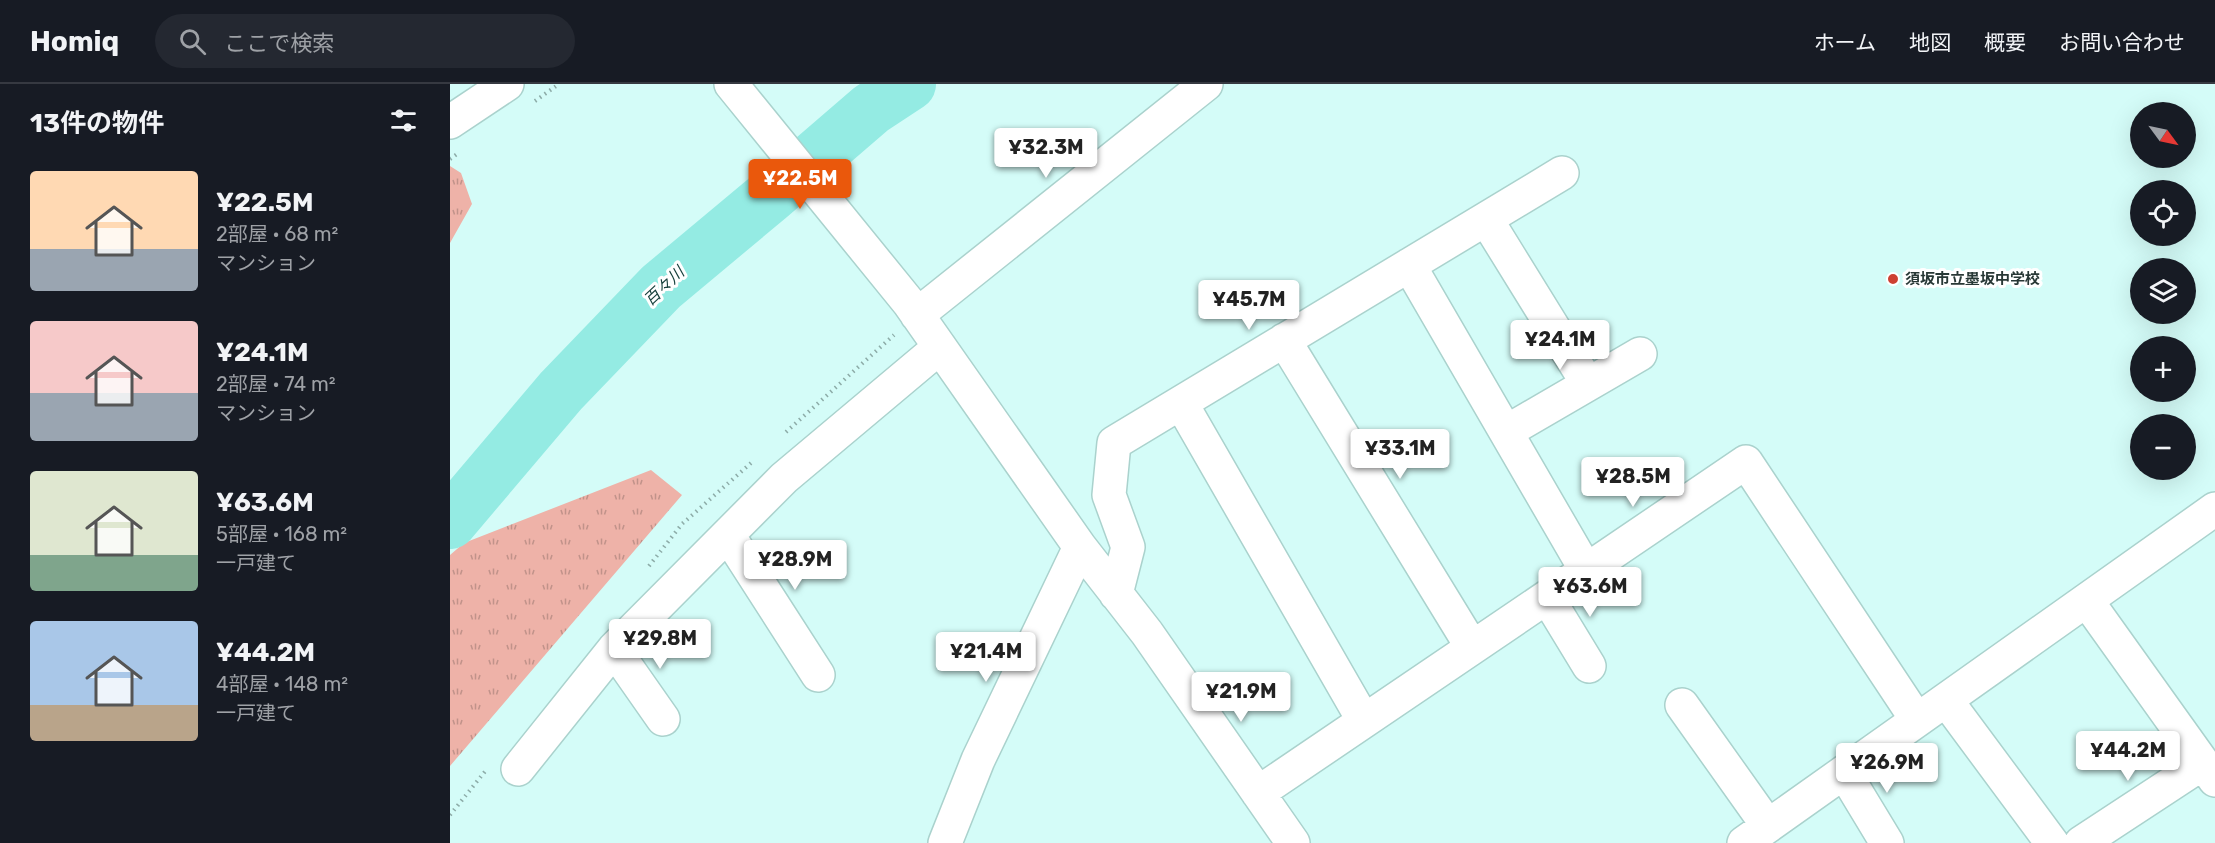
<!DOCTYPE html>
<html lang="ja">
<meta charset="utf-8">
<style>
:root{--surface:#171b24;--page:#242831;--text:#f1f3f6;--muted:#9ea1a6;--line:#363941;--accent:#ea580c}
body{margin:0;font-family:Rubik,"Noto Sans JP",sans-serif;background:var(--page);color:var(--text);height:100vh;display:flex;flex-direction:column;font-size:22px;white-space:nowrap}
*{box-sizing:border-box;margin:0}
p{font-size:20px;color:var(--muted)}
.icon{flex:none;width:33px;height:33px;fill:none;stroke:currentColor;stroke-width:2;stroke-linecap:round;stroke-linejoin:round}
.map{position:relative;flex:1;overflow:hidden}
.drawer{display:flex;flex-direction:column;background:var(--surface);width:450px}
.drawer>*{flex:none}
.needle{width:39px;rotate:123deg}
.buttons{position:absolute;left:1680px;top:18px;display:grid;gap:12px}
.buttons a{display:grid;place-items:center;width:66px;height:66px;border-radius:50%;background:var(--surface);box-shadow:0 6px 24px #0002;font-size:30px}
.price{position:absolute;translate:-50% -51px;padding:0 14px;border-radius:6px;background:#fff;color:#222;font-size:20px;line-height:39px;filter:drop-shadow(0 2px 3px #0008)}
.price::after{content:'';position:absolute;left:50%;top:36px;width:18px;height:14px;margin-left:-9px;background:inherit;clip-path:polygon(0 0,100% 0,50% 100%)}
.price.active{background:var(--accent);color:#fff}
ul{padding:0;list-style:none}
li{display:flex;align-items:center;gap:18px;height:150px;padding:0 30px}
li span{display:grid;place-items:center;flex:none;width:168px;height:120px;border-radius:6px;color:#555}
li>.icon{margin-inline-start:auto}
span .icon{width:72px;height:72px;fill:#fffc;stroke-width:1}
li b{font-size:26px}
h2{display:flex;justify-content:space-between;align-items:center;height:72px;padding:0 30px;font-size:26px}
header{display:flex;align-items:center;gap:36px;box-sizing:border-box;height:84px;padding:0 30px;background:var(--surface);border-bottom:2px solid var(--line)}
header strong{font-size:28px}
nav{display:flex;gap:33px;margin-inline-start:auto;font-size:21px}
.search{width:420px;height:54px;background:var(--page);display:flex;align-items:center;gap:15px;box-sizing:border-box;padding:0 21px;border-radius:33px;color:var(--muted);font-size:22px}
main{display:flex;flex:1;min-height:0}
.map>svg:first-child{display:block}
</style>
<header>
<strong>Homiq</strong>
<div class="search"><svg class="icon" aria-label="search" viewBox="0 0 24 24"><circle cx="10" cy="10" r="6"/><path d="M15 15l6 6"/></svg>ここで検索</div>
<nav><a>ホーム</a><a>地図</a><a>概要</a><a>お問い合わせ</a></nav>
</header>
<main>
<section class="drawer">
<h2>13件の物件<svg class="icon" aria-label="filters" viewBox="0 0 24 24"><path d="M4 7h16M4 17h16"/><circle cx="9" cy="7" r="2"/><circle cx="15" cy="17" r="2"/></svg></h2>
<ul>
<li><span style="background:linear-gradient(#ffd9b3 65%,#9aa5b1 0)"><svg class="icon" aria-label="home" viewBox="0 0 24 24"><path d="M3 11l9-7 9 7M6 9v11h12V9"/></svg></span><div><b>¥22.5M</b><p>2部屋 · 68 m²</p><p>マンション</p></div></li>
<li><span style="background:linear-gradient(#f6c9c9 60%,#9aa5b1 0)"><svg class="icon" aria-label="home" viewBox="0 0 24 24"><path d="M3 11l9-7 9 7M6 9v11h12V9"/></svg></span><div><b>¥24.1M</b><p>2部屋 · 74 m²</p><p>マンション</p></div></li>
<li><span style="background:linear-gradient(#dfe7d0 70%,#7fa58c 0)"><svg class="icon" aria-label="home" viewBox="0 0 24 24"><path d="M3 11l9-7 9 7M6 9v11h12V9"/></svg></span><div><b>¥63.6M</b><p>5部屋 · 168 m²</p><p>一戸建て</p></div></li>
<li><span style="background:linear-gradient(#a9c7e8 70%,#b9a48a 0)"><svg class="icon" aria-label="home" viewBox="0 0 24 24"><path d="M3 11l9-7 9 7M6 9v11h12V9"/></svg></span><div><b>¥44.2M</b><p>4部屋 · 148 m²</p><p>一戸建て</p></div></li>
</ul>
</section>
<div class="map">
<svg width="1765" height="759" viewBox="0 0 1765 759">
<defs>
<pattern id="grass-tufts" width="24" height="20" patternUnits="userSpaceOnUse" patternTransform="scale(1.5)"><rect width="24" height="20" fill="#eeb2a8"/><path d="M3 7l-1-3M5 7V3M7 7l1-3M15 17l-1-3M17 17v-4M19 17l1-3" fill="none" stroke="#c1928a"/></pattern>
</defs>
<rect width="100%" height="100%" fill="#d4fcf8"/>
<path fill="url(#grass-tufts)" d="M 0,82 L 11,89 L 22,120 L 0,159 Z
M 201,386 L 232,411 L 0,682 L 0,471 L 14,459 Z"/>
<g fill="none" stroke-linecap="round" stroke-linejoin="round">
<path stroke="#94ebe3" stroke-width="54" d="M 0,438 L 111,307 L 211,203 L 320,112 L 421,25 L 459,0"/>
<defs>
<path id="minor" d="M 281,0 L 459,219 L 630,463 L 697,549 L 843,759
M 0,38 L 57,0
M 1036,135 L 1138,300
M 959,181 L 1136,486
M 467,231 L 756,0
M 834,256 L 1022,563
M 731,319 L 914,637
M 1056,348 L 1190,270
M 278,451 L 368,591
M 666,510 L 678,463 L 659,411 L 664,359 L 1112,89
M 1097,513 L 1139,582
M 1637,517 L 1765,696
M 164,565 L 213,635
M 1496,616 L 1602,759
M 1232,621 L 1318,742
M 68,685 L 164,565 L 334,394 L 490,263
M 1394,688 L 1437,759
M 808,709 L 1296,378 L 1467,636
M 495,759 L 528,676 L 630,463
M 1294,759 L 1765,425
M 1631,759 L 1753,679"/>
</defs>
<use href="#minor" stroke="#aad2cd" stroke-width="36"/>
<path stroke="#8daca8" stroke-width="4" stroke-dasharray="1.5 4.5" stroke-linecap="butt" d="M 85,17 L 109,0
M 0,75 L 7,70
M 336,348 L 444,251
M 199,482 L 232,440 L 301,379
M 0,731 L 37,685"/>
<use href="#minor" stroke="#fff" stroke-width="33"/>
</g>
<circle fill="#cd4032" stroke="#fff" stroke-width="2" cx="1443" cy="195" r="6"/>
<g text-anchor="middle" dominant-baseline="central" stroke-width="6" stroke-linejoin="round" paint-order="stroke">
<g font-size="15" font-weight="bold" fill="#283836" stroke="#fff" text-anchor="start">
<text x="1455" y="195">須坂市立墨坂中学校</text>
</g>
<g font-size="16" font-style="italic" fill="#18413d" stroke="#fff">
<text transform="translate(214 202) rotate(-43)">百々川</text>
</g>
</g>
</svg>
<div class="buttons">
<a><svg class="needle" viewBox="-14 -14 28 28"><path d="M0-13l5 13h-10z" fill="#e53935"/><path d="M0 13l5-13h-10z" fill="#9ea1a6"/></svg></a>
<a><svg class="icon" aria-label="locate" viewBox="0 0 24 24"><circle cx="12" cy="12" r="6"/><path d="M12 2v4M12 18v4M2 12h4M18 12h4"/></svg></a>
<a><svg class="icon" aria-label="layers" viewBox="0 0 24 24"><path d="M12 4l9 5-9 5-9-5zM3 14l9 5 9-5"/></svg></a>
<a>+</a>
<a>−</a>
</div>
<b class="price" style="left:596px;top:95px">¥32.3M</b>
<b class="price active" style="left:350px;top:126px">¥22.5M</b>
<b class="price" style="left:799px;top:247px">¥45.7M</b>
<b class="price" style="left:1110px;top:287px">¥24.1M</b>
<b class="price" style="left:950px;top:396px">¥33.1M</b>
<b class="price" style="left:1183px;top:424px">¥28.5M</b>
<b class="price" style="left:345px;top:507px">¥28.9M</b>
<b class="price" style="left:1140px;top:534px">¥63.6M</b>
<b class="price" style="left:210px;top:586px">¥29.8M</b>
<b class="price" style="left:536px;top:599px">¥21.4M</b>
<b class="price" style="left:791px;top:639px">¥21.9M</b>
<b class="price" style="left:1678px;top:698px">¥44.2M</b>
<b class="price" style="left:1437px;top:710px">¥26.9M</b>
</div>
</main>
